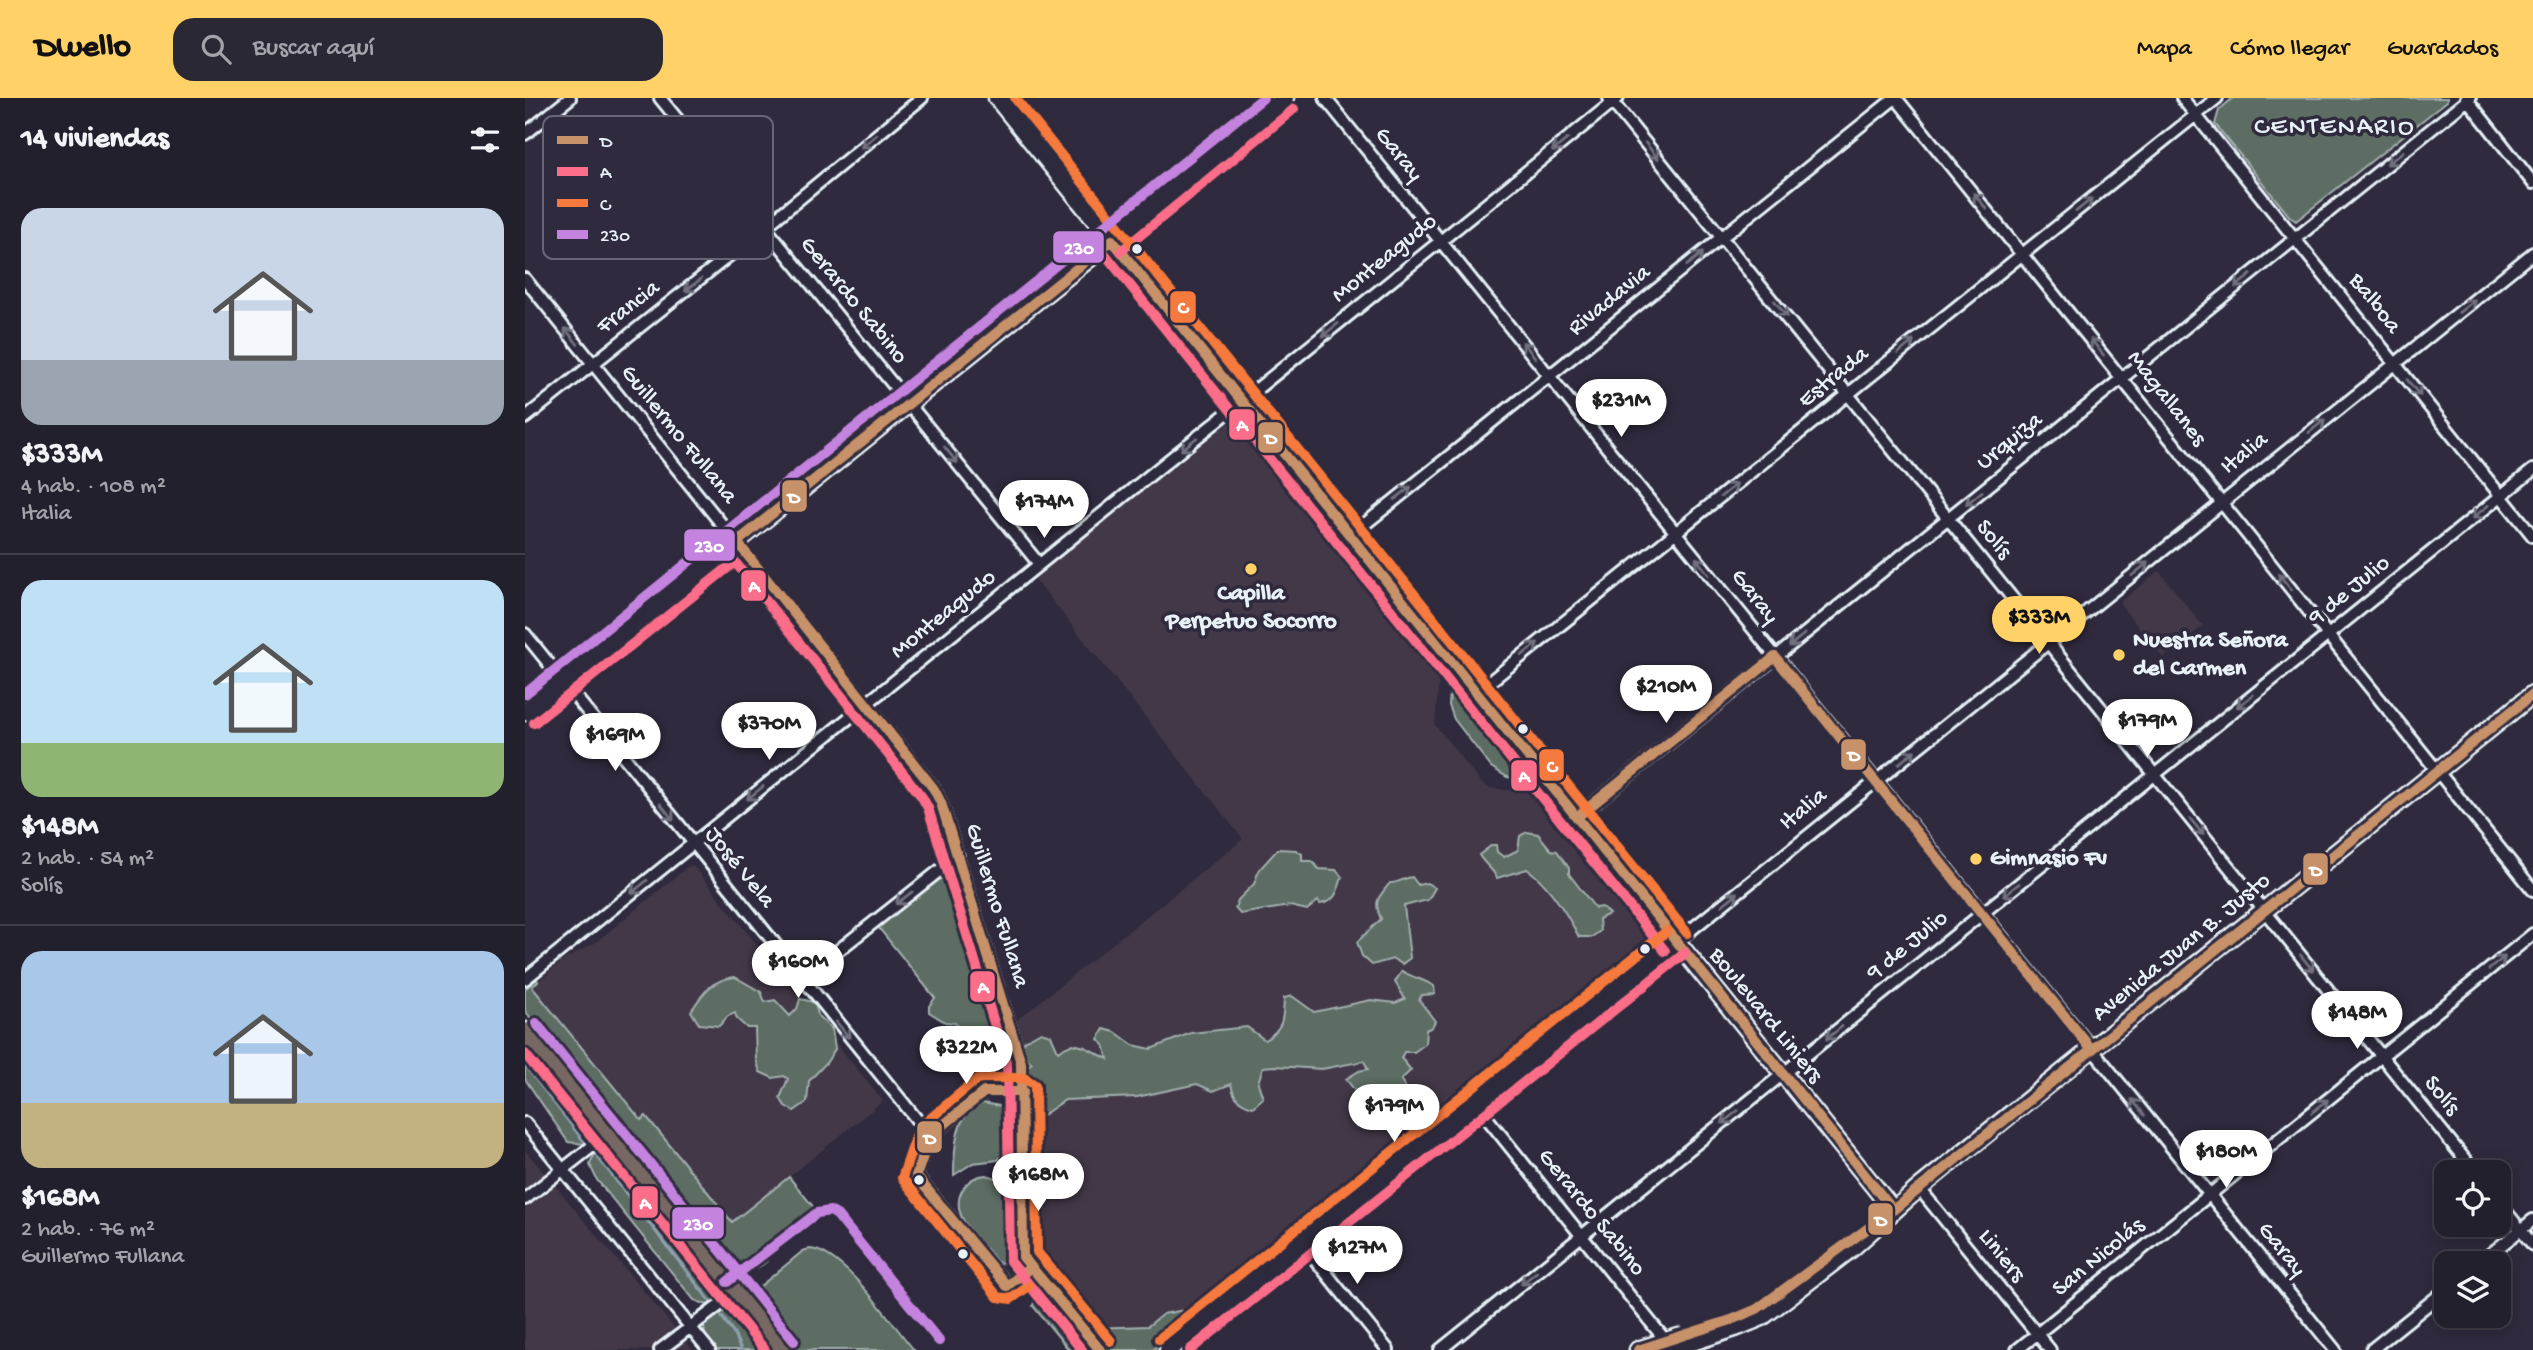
<!DOCTYPE html>
<html lang="es">
<meta charset="utf-8">
<style>
:root{--surface:#23202e;--page:#2b2836;--text:#f1f3f6;--muted:#a3a3aa;--line:#403e4a;--accent:#ffd166}
body{margin:0;font-family:"Gochi Hand",sans-serif;background:var(--page);color:var(--text);height:100vh;display:flex;flex-direction:column;font-size:26px;white-space:nowrap}
*{box-sizing:border-box;margin:0}
p{font-size:23px;color:var(--muted)}
.icon{flex:none;width:38px;height:38px;fill:none;stroke:currentColor;stroke-width:2;stroke-linecap:round;stroke-linejoin:round}
.map{position:relative;flex:1;overflow:hidden}
.panel{display:flex;flex-direction:column;background:var(--surface);width:525px}
.panel>*{flex:none}
.controls{position:absolute;left:1909px;top:1062px;display:grid;gap:14px}
.controls a{display:grid;place-items:center;width:77px;height:77px;border-radius:14px;background:var(--surface);box-shadow:0 4px 18px #0003,0 0 0 2px var(--line);font-size:35px}
.price{position:absolute;translate:-50% -60px;padding:0 16px;border-radius:24px;background:#fff;color:#222;font-size:23px;line-height:46px;filter:drop-shadow(0 2px 4px #0008)}
.price::after{content:'';position:absolute;left:50%;top:42px;width:21px;height:16px;margin-left:-10px;background:inherit;clip-path:polygon(0 0,100% 0,50% 100%)}
.price.on{background:var(--accent);color:#111}
ul{padding:0;list-style:none}
li{display:grid;align-content:center;gap:14px;height:371px;padding:0 21px}
li+li{border-top:2px solid var(--line)}
li span{display:grid;place-items:center;height:217px;border-radius:21px;color:#555}
li>.icon{margin-inline-start:auto}
span .icon{width:126px;height:126px;fill:#fffc;stroke-width:1}
li b{font-size:30px}
h2{display:flex;justify-content:space-between;align-items:center;height:84px;padding:0 21px;font-size:30px}
header{display:flex;align-items:center;gap:42px;box-sizing:border-box;height:98px;padding:0 35px;background:var(--accent);color:#111}
header strong{font-size:33px}
nav{display:flex;gap:38px;margin-inline-start:auto;font-size:24px}
.search{width:490px;height:63px;background:var(--page);display:flex;align-items:center;gap:18px;box-sizing:border-box;padding:0 24px;border-radius:21px;color:var(--muted);font-size:26px}
main{display:flex;flex:1;min-height:0}
.map>svg:first-child{display:block}
</style>
<header>
<strong>Dwello</strong>
<div class="search"><svg class="icon" aria-label="search" viewBox="0 0 24 24"><circle cx="10" cy="10" r="6"/><path d="M15 15l6 6"/></svg>Buscar aquí</div>
<nav><a>Mapa</a><a>Cómo llegar</a><a>Guardados</a></nav>
</header>
<main>
<section class="panel">
<h2>14 viviendas<svg class="icon" aria-label="filters" viewBox="0 0 24 24"><path d="M4 7h16M4 17h16"/><circle cx="9" cy="7" r="2"/><circle cx="15" cy="17" r="2"/></svg></h2>
<ul>
<li><span style="background:linear-gradient(#c9d6e8 70%,#9aa5b1 0)"><svg class="icon" aria-label="home" viewBox="0 0 24 24"><path d="M3 11l9-7 9 7M6 9v11h12V9"/></svg></span><div><b>$333M</b><p>4 hab. · 108 m²</p><p>Italia</p></div></li>
<li><span style="background:linear-gradient(#bfe0f5 75%,#8fb573 0)"><svg class="icon" aria-label="home" viewBox="0 0 24 24"><path d="M3 11l9-7 9 7M6 9v11h12V9"/></svg></span><div><b>$148M</b><p>2 hab. · 54 m²</p><p>Solís</p></div></li>
<li><span style="background:linear-gradient(#a9c7e8 70%,#c2b280 0)"><svg class="icon" aria-label="home" viewBox="0 0 24 24"><path d="M3 11l9-7 9 7M6 9v11h12V9"/></svg></span><div><b>$168M</b><p>2 hab. · 76 m²</p><p>Guillermo Fullana</p></div></li>
</ul>
</section>
<div class="map">
<svg width="2008" height="1252" viewBox="0 0 2008 1252">
<rect width="100%" height="100%" fill="#2f2a3d"/>
<filter id="ink" filterUnits="userSpaceOnUse"><feTurbulence type="fractalNoise" baseFrequency=".0143" numOctaves="2"/><feDisplacementMap in="SourceGraphic" scale="14" xChannelSelector="R" yChannelSelector="G"/><feConvolveMatrix kernelMatrix="1 2 1 2 8 2 1 2 1" color-interpolation-filters="sRGB"/></filter>
<g filter="url(#ink)">
<path fill="#423847" d="M 710,320 L 719,324 L 907,556 L 914,572 L 914,581 L 910,627 L 958,687 L 965,690 L 1006,695 L 1025,704 L 1131,834 L 1133,842 L 1129,849 L 628,1252 L 586,1252 L 505,1151 L 504,969 L 492,922 L 718,741 L 509,480 Z
M 1634,473 L 1678,528 L 1638,560 L 1594,505 Z
M 164,768 L 169,769 L 358,1003 L 207,1125 L 121,1019 L 116,1022 L 7,889 L 37,863 L 71,844 Z
M 0,1052 L 168,1252 L 0,1252 Z"/>
<path fill="#5d6d64" stroke="#a2afae" stroke-width="2" d="M 1708,0 L 1922,0 L 1922,3 L 1771,123 L 1765,119 L 1690,26 L 1694,12 Z
M 929,590 L 935,592 L 999,671 L 1001,678 L 999,682 L 982,679 L 966,669 L 929,621 L 924,607 L 925,593 Z
M 1002,734 L 1013,736 L 1026,752 L 1032,753 L 1044,770 L 1044,776 L 1070,810 L 1077,809 L 1084,816 L 1074,821 L 1075,833 L 1067,839 L 1054,839 C 1042,816 1024,786 1002,771 L 972,780 C 967,770 959,766 954,757 L 967,747 L 971,747 L 972,754 L 979,759 L 993,752 L 995,738 Z
M 753,751 L 771,752 L 777,756 L 777,763 L 787,763 L 794,771 L 811,772 L 817,779 C 813,792 811,804 795,806 L 793,803 L 782,812 L 765,808 L 715,816 L 710,810 L 713,802 L 729,786 L 734,772 Z
M 419,777 L 428,777 L 433,784 L 487,953 L 482,959 L 463,935 L 448,946 L 430,925 L 420,924 L 404,914 L 404,908 L 410,900 L 353,829 Z
M 887,779 L 893,787 L 902,785 L 910,790 L 903,802 L 879,808 L 885,860 L 877,866 L 868,861 L 847,867 L 837,858 L 832,844 L 856,821 C 848,803 853,800 865,785 C 874,785 878,780 887,779 Z
M 877,873 C 888,880 898,881 909,888 L 910,896 L 897,897 L 894,902 L 910,923 L 907,929 L 901,932 L 900,946 L 889,954 L 879,954 L 876,960 L 886,972 L 876,982 L 883,994 L 848,1022 L 832,1029 L 826,1017 L 825,1007 L 834,998 L 821,981 L 834,973 L 843,971 L 839,963 L 797,971 L 749,968 L 738,969 L 733,985 L 738,1000 L 728,1009 C 714,1005 709,1000 706,986 L 688,993 L 672,986 L 612,999 L 540,1002 L 518,1017 L 505,1015 L 500,970 L 507,965 L 500,959 L 497,948 L 500,943 L 516,934 L 526,937 L 533,953 L 548,946 L 560,949 L 583,961 L 579,947 L 573,941 L 579,931 L 590,934 L 608,947 L 626,951 L 666,935 L 722,929 L 740,942 C 759,930 758,921 759,900 L 767,898 L 789,914 L 846,902 L 870,905 L 880,901 L 870,884 Z
M 210,879 L 236,894 L 240,904 L 250,902 L 265,918 L 272,911 L 275,901 L 289,904 L 294,919 L 307,931 L 310,951 L 302,964 L 284,983 L 282,1004 L 269,1013 L 260,1008 L 255,1000 L 263,981 L 259,978 L 248,980 L 235,974 L 231,961 L 230,930 L 222,930 L 212,921 L 210,915 L 203,918 L 194,928 L 174,926 L 166,913 C 178,895 187,881 210,879 Z
M 11,881 L 13,883 L 7,889 L 116,1022 L 121,1018 L 207,1124 L 264,1079 L 295,1117 L 241,1161 L 242,1163 C 219,1183 209,1170 192,1152 L 0,913 L 0,891 Z
M 0,951 L 61,1028 L 64,1041 L 59,1046 L 43,1044 L 0,981 Z
M 457,1005 L 475,1008 L 487,1019 L 491,1031 L 487,1048 L 473,1062 L 448,1065 L 429,1077 C 429,1052 430,1014 457,1005 Z
M 80,1054 L 194,1192 L 194,1196 L 191,1202 L 182,1207 L 169,1202 L 72,1082 L 65,1067 C 67,1058 71,1054 80,1054 Z
M 461,1077 C 499,1084 492,1128 490,1158 L 480,1166 L 472,1164 L 468,1159 C 454,1142 422,1116 438,1091 C 443,1082 451,1078 461,1077 Z
M 284,1151 C 317,1151 367,1226 389,1252 L 273,1252 L 230,1196 L 233,1190 L 278,1153 Z
M 513,1202 L 525,1208 L 561,1252 L 544,1252 L 508,1208 L 509,1204 Z
M 659,1212 L 667,1221 L 628,1252 L 586,1252 L 569,1230 L 623,1228 L 638,1216 Z
M 197,1213 L 212,1214 L 241,1252 L 191,1252 L 180,1238 L 179,1228 Z"/>
<g fill="none" stroke-linecap="round" stroke-linejoin="round">
<path stroke="#8d9ead" stroke-width="3.5" d="M 0,967 L 59,1043
M 73,1059 L 185,1203
M 197,1219 L 208,1234 L 216,1252"/>
<defs>
<path id="street" d="M 135,0 L 514,466
M 800,0 L 1810,1252
M 1084,0 L 1950,1074
M 1371,0 L 2008,792
M 1657,0 L 2008,438
M 1941,0 L 2008,85
M 0,36 L 45,0
M 0,181 L 409,691 L 416,705 L 496,965 L 498,1159 L 575,1252
M 0,320 L 240,129 L 397,0
M 825,438 L 1370,0
M 0,536 L 405,1038
M 952,594 L 1692,0
M 1052,719 L 1945,0
M 1151,844 L 2008,155
M 0,881 L 1093,0
M 277,881 L 433,758
M 950,1005 L 1144,1247
M 0,1025 L 184,1252
M 405,1038 L 391,1078 L 482,1188 L 506,1169
M 405,1038 L 459,994 L 498,994
M 1394,1090 L 1525,1252
M 0,1101 L 83,1036
M 1974,1105 L 2008,1147
M 776,1144 L 863,1252
M 1953,1166 L 2008,1122
M 135,1252 L 211,1195
M 915,1252 L 2008,372
M 1492,1252 L 2008,836
M 1846,1252 L 1922,1191"/>
<path id="secondary" d="M 472,0 L 1368,1112
M 0,614 L 587,142 L 760,0
M 643,1252 L 1151,844
M 1113,1252 L 1154,1239
M 1143,1252 L 1210,1230 L 1237,1219 L 1327,1150 L 1394,1090 L 2008,596"/>
<path id="primary" d="M 0,934 L 258,1252"/>
</defs>
<use href="#street" stroke="#e8f1f8" stroke-width="16"/>
<use href="#secondary" stroke="#e8f1f8" stroke-width="21"/>
<use href="#primary" stroke="#e8f1f8" stroke-width="23"/>
<use href="#street" stroke="#2f2a3d" stroke-width="10"/>
<use href="#secondary" stroke="#2f2a3d" stroke-width="16"/>
<use href="#primary" stroke="#776864" stroke-width="18"/>
<defs>
<path id="bus-1" d="M 1052,719 L 1250,559 L 1567,952
M 498,994 L 459,994 L 405,1038 L 391,1078 L 482,1188 L 506,1169
M 575,1252 L 498,1159 L 496,965 L 416,705 L 409,691 L 212,444 L 587,142 L 1368,1112
M 1113,1252 L 1206,1222 L 1232,1211 L 1368,1112 L 2008,596"/>
<path id="bus-2" d="M 576,151 L 1140,853
M 596,153 L 769,11
M 9,625 L 210,464 L 397,699 L 403,710 L 482,967 L 485,1163 L 557,1252
M 0,956 L 240,1252
M 665,1252 L 1160,855"/>
<path id="bus-3" d="M 490,0 L 1162,835
M 504,1188 L 486,1201 L 473,1199 L 377,1080 L 394,1030 L 451,982 L 459,980 L 499,980 L 510,987 L 512,1154 L 586,1243
M 634,1241 L 1142,833"/>
<path id="bus-4" d="M 0,596 L 738,0
M 11,925 L 269,1243
M 202,1184 L 292,1115 L 305,1113 L 312,1117 L 414,1243"/>
</defs>
<use href="#bus-1" stroke="#2f2a3d" stroke-width="16"/>
<use href="#bus-2" stroke="#2f2a3d" stroke-width="16"/>
<use href="#bus-3" stroke="#2f2a3d" stroke-width="16"/>
<use href="#bus-4" stroke="#2f2a3d" stroke-width="16"/>
<use href="#bus-1" stroke="#c7916a" stroke-width="10"/>
<use href="#bus-2" stroke="#fb6d88" stroke-width="10"/>
<use href="#bus-3" stroke="#f6793e" stroke-width="10"/>
<use href="#bus-4" stroke="#c483df" stroke-width="10"/>
</g>
<defs><path id="oneway-shaft" d="M-6 0H5M1.5-3L5.5 0L1.5 3" fill="none" stroke-width="1.6" stroke-linecap="round" stroke-linejoin="round" transform="scale(1.75)"/></defs>
<g stroke="#70707e">
<use href="#oneway-shaft" transform="translate(344 43) rotate(140)"/>
<use href="#oneway-shaft" transform="translate(1035 47) rotate(141)"/>
<use href="#oneway-shaft" transform="translate(1127 53) rotate(51)"/>
<use href="#oneway-shaft" transform="translate(1870 60) rotate(141)"/>
<use href="#oneway-shaft" transform="translate(1455 103) rotate(-129)"/>
<use href="#oneway-shaft" transform="translate(1559 107) rotate(-39)"/>
<use href="#oneway-shaft" transform="translate(1170 161) rotate(-39)"/>
<use href="#oneway-shaft" transform="translate(1718 183) rotate(141)"/>
<use href="#oneway-shaft" transform="translate(168 187) rotate(142)"/>
<use href="#oneway-shaft" transform="translate(1942 208) rotate(-39)"/>
<use href="#oneway-shaft" transform="translate(1256 211) rotate(51)"/>
<use href="#oneway-shaft" transform="translate(805 232) rotate(141)"/>
<use href="#oneway-shaft" transform="translate(46 238) rotate(-129)"/>
<use href="#oneway-shaft" transform="translate(1381 249) rotate(-39)"/>
<use href="#oneway-shaft" transform="translate(1572 249) rotate(-129)"/>
<use href="#oneway-shaft" transform="translate(1004 252) rotate(-129)"/>
<use href="#oneway-shaft" transform="translate(1889 290) rotate(51)"/>
<use href="#oneway-shaft" transform="translate(1792 328) rotate(-39)"/>
<use href="#oneway-shaft" transform="translate(664 346) rotate(141)"/>
<use href="#oneway-shaft" transform="translate(426 357) rotate(51)"/>
<use href="#oneway-shaft" transform="translate(1204 392) rotate(-39)"/>
<use href="#oneway-shaft" transform="translate(878 395) rotate(-38)"/>
<use href="#oneway-shaft" transform="translate(1449 400) rotate(141)"/>
<use href="#oneway-shaft" transform="translate(1955 414) rotate(141)"/>
<use href="#oneway-shaft" transform="translate(1177 468) rotate(-128)"/>
<use href="#oneway-shaft" transform="translate(1615 471) rotate(-39)"/>
<use href="#oneway-shaft" transform="translate(1760 484) rotate(-129)"/>
<use href="#oneway-shaft" transform="translate(1272 542) rotate(141)"/>
<use href="#oneway-shaft" transform="translate(1005 551) rotate(-39)"/>
<use href="#oneway-shaft" transform="translate(1720 603) rotate(142)"/>
<use href="#oneway-shaft" transform="translate(1382 659) rotate(-39)"/>
<use href="#oneway-shaft" transform="translate(230 695) rotate(141)"/>
<use href="#oneway-shaft" transform="translate(142 714) rotate(51)"/>
<use href="#oneway-shaft" transform="translate(1672 729) rotate(51)"/>
<use href="#oneway-shaft" transform="translate(114 789) rotate(141)"/>
<use href="#oneway-shaft" transform="translate(1486 792) rotate(141)"/>
<use href="#oneway-shaft" transform="translate(379 800) rotate(142)"/>
<use href="#oneway-shaft" transform="translate(1205 801) rotate(-39)"/>
<use href="#oneway-shaft" transform="translate(1782 865) rotate(51)"/>
<use href="#oneway-shaft" transform="translate(1972 865) rotate(-39)"/>
<use href="#oneway-shaft" transform="translate(318 932) rotate(51)"/>
<use href="#oneway-shaft" transform="translate(1309 935) rotate(141)"/>
<use href="#oneway-shaft" transform="translate(1795 1008) rotate(-39)"/>
<use href="#oneway-shaft" transform="translate(1613 1009) rotate(-129)"/>
<use href="#oneway-shaft" transform="translate(1205 1019) rotate(141)"/>
<use href="#oneway-shaft" transform="translate(1004 1180) rotate(141)"/>
</g>
</g>
<g fill="#e8f1f8" stroke="#2f2a3d" stroke-width="2.5">
<circle cx="612" cy="151" r="6"/>
<circle cx="998" cy="631" r="6"/>
<circle cx="1120" cy="851" r="6"/>
<circle cx="394" cy="1082" r="6"/>
<circle cx="438" cy="1156" r="6"/>
</g>
<g fill="#ffd166" stroke="#2f2a3d" stroke-width="2.5">
<circle cx="726" cy="471" r="7"/>
<circle cx="1594" cy="557" r="7"/>
<circle cx="1451" cy="761" r="7"/>
</g>
<g text-anchor="middle" dominant-baseline="central" stroke-width="7" stroke-linejoin="round" paint-order="stroke">
<g font-size="24" fill="#e8f1f8" stroke="#2f2a3d">
<text transform="translate(873 57) rotate(51)">Garay</text>
<text transform="translate(860 161) rotate(-39)">Monteagudo</text>
<text transform="translate(328 203) rotate(51)">Gerardo Sabino</text>
<text transform="translate(1085 203) rotate(-39)">Rivadavia</text>
<text transform="translate(1849 206) rotate(52)">Balboa</text>
<text transform="translate(104 210) rotate(-38)">Francia</text>
<text transform="translate(1309 280) rotate(-39)">Estrada</text>
<text transform="translate(1641 301) rotate(52)">Magallanes</text>
<text transform="translate(153 337) rotate(51)">Guillermo Fullana</text>
<text transform="translate(1485 344) rotate(-39)">Urquiza</text>
<text transform="translate(1720 356) rotate(-39)">Italia</text>
<text transform="translate(1468 442) rotate(51)">Solís</text>
<text transform="translate(1825 493) rotate(-39)">9 de Julio</text>
<text transform="translate(1229 499) rotate(52)">Garay</text>
<text transform="translate(419 517) rotate(-39)">Monteagudo</text>
<text transform="translate(1279 712) rotate(-39)">Italia</text>
<text transform="translate(214 770) rotate(51)">José Vela</text>
<text transform="translate(471 808) rotate(73)">Guillermo Fullana</text>
<text transform="translate(1383 848) rotate(-39)">9 de Julio</text>
<text transform="translate(1657 850) rotate(-39)">Avenida Juan B. Justo</text>
<text transform="translate(1240 918) rotate(51)">Boulevard Liniers</text>
<text transform="translate(1916 998) rotate(51)">Solís</text>
<text transform="translate(1066 1115) rotate(51)">Gerardo Sabino</text>
<text transform="translate(1756 1152) rotate(51)">Garay</text>
<text transform="translate(1476 1158) rotate(51)">Liniers</text>
<text transform="translate(1574 1160) rotate(-39)">San Nicolás</text>
</g>
<g font-size="24" font-weight="bold" fill="#e8f1f8" stroke="#2f2a3d" text-anchor="start">
<text x="726" y="496" text-anchor="middle">Capilla<tspan x="726" dy="28">Perpetuo Socorro</tspan></text>
<text x="1608" y="543">Nuestra Señora<tspan x="1608" dy="28">del Carmen</tspan></text>
<text x="1465" y="761">Gimnasio Fv</text>
</g>
<g font-size="26" letter-spacing="2" fill="#e8f1f8" stroke="#2f2a3d">
<text x="1810" y="30">CENTENARIO</text>
</g>
</g>
<rect x="18" y="18" width="230" height="143" rx="10" fill="#2f2a3d" stroke="#666675" stroke-width="2"/>
<rect x="32" y="38" width="31" height="8" fill="#c7916a"/>
<rect x="32" y="69" width="31" height="9" fill="#fb6d88"/>
<rect x="32" y="101" width="31" height="8" fill="#f6793e"/>
<rect x="32" y="132" width="31" height="9" fill="#c483df"/>
<g font-size="19" fill="#e8f1f8">
<text x="75" y="49">D</text>
<text x="75" y="80">A</text>
<text x="75" y="112">C</text>
<text x="75" y="143">230</text>
</g>
<g stroke="#2f2a3d" stroke-width="2.5">
<rect x="527" y="132" width="53" height="34" rx="7" fill="#c483df"/>
<rect x="644" y="192" width="28" height="34" rx="7" fill="#f6793e"/>
<rect x="703" y="310" width="28" height="33" rx="7" fill="#fb6d88"/>
<rect x="732" y="323" width="27" height="33" rx="7" fill="#c7916a"/>
<rect x="256" y="381" width="27" height="34" rx="7" fill="#c7916a"/>
<rect x="158" y="430" width="53" height="34" rx="7" fill="#c483df"/>
<rect x="215" y="471" width="27" height="33" rx="7" fill="#fb6d88"/>
<rect x="1315" y="640" width="27" height="33" rx="7" fill="#c7916a"/>
<rect x="1013" y="650" width="27" height="34" rx="7" fill="#f6793e"/>
<rect x="985" y="661" width="28" height="33" rx="7" fill="#fb6d88"/>
<rect x="1777" y="754" width="27" height="34" rx="7" fill="#c7916a"/>
<rect x="444" y="872" width="27" height="33" rx="7" fill="#fb6d88"/>
<rect x="391" y="1022" width="27" height="34" rx="7" fill="#c7916a"/>
<rect x="106" y="1087" width="28" height="34" rx="7" fill="#fb6d88"/>
<rect x="1342" y="1104" width="27" height="34" rx="7" fill="#c7916a"/>
<rect x="146" y="1108" width="54" height="34" rx="7" fill="#c483df"/>
</g>
<g font-size="19" text-anchor="middle" font-weight="bold" fill="#fff">
<text x="554" y="156">230</text>
<text x="658" y="215">C</text>
<text x="717" y="333">A</text>
<text x="746" y="346">D</text>
<text x="269" y="405">D</text>
<text x="184" y="454">230</text>
<text x="229" y="494">A</text>
<text x="1329" y="663">D</text>
<text x="1027" y="674">C</text>
<text x="999" y="684">A</text>
<text x="1791" y="778">D</text>
<text x="458" y="895">A</text>
<text x="405" y="1046">D</text>
<text x="120" y="1111">A</text>
<text x="1356" y="1128">D</text>
<text x="173" y="1132">230</text>
</g>
</svg>
<div class="controls">
<a><svg class="icon" aria-label="locate" viewBox="0 0 24 24"><circle cx="12" cy="12" r="6"/><path d="M12 2v4M12 18v4M2 12h4M18 12h4"/></svg></a>
<a><svg class="icon" aria-label="layers" viewBox="0 0 24 24"><path d="M12 4l9 5-9 5-9-5zM3 14l9 5 9-5"/></svg></a>
</div>
<b class="price" style="left:1096px;top:341px">$231M</b>
<b class="price" style="left:519px;top:442px">$174M</b>
<b class="price on" style="left:1514px;top:558px">$333M</b>
<b class="price" style="left:1141px;top:627px">$210M</b>
<b class="price" style="left:1622px;top:661px">$179M</b>
<b class="price" style="left:244px;top:664px">$370M</b>
<b class="price" style="left:90px;top:675px">$169M</b>
<b class="price" style="left:273px;top:902px">$160M</b>
<b class="price" style="left:1832px;top:953px">$148M</b>
<b class="price" style="left:441px;top:988px">$322M</b>
<b class="price" style="left:869px;top:1046px">$179M</b>
<b class="price" style="left:1701px;top:1092px">$180M</b>
<b class="price" style="left:513px;top:1115px">$168M</b>
<b class="price" style="left:832px;top:1188px">$127M</b>
</div>
</main>
